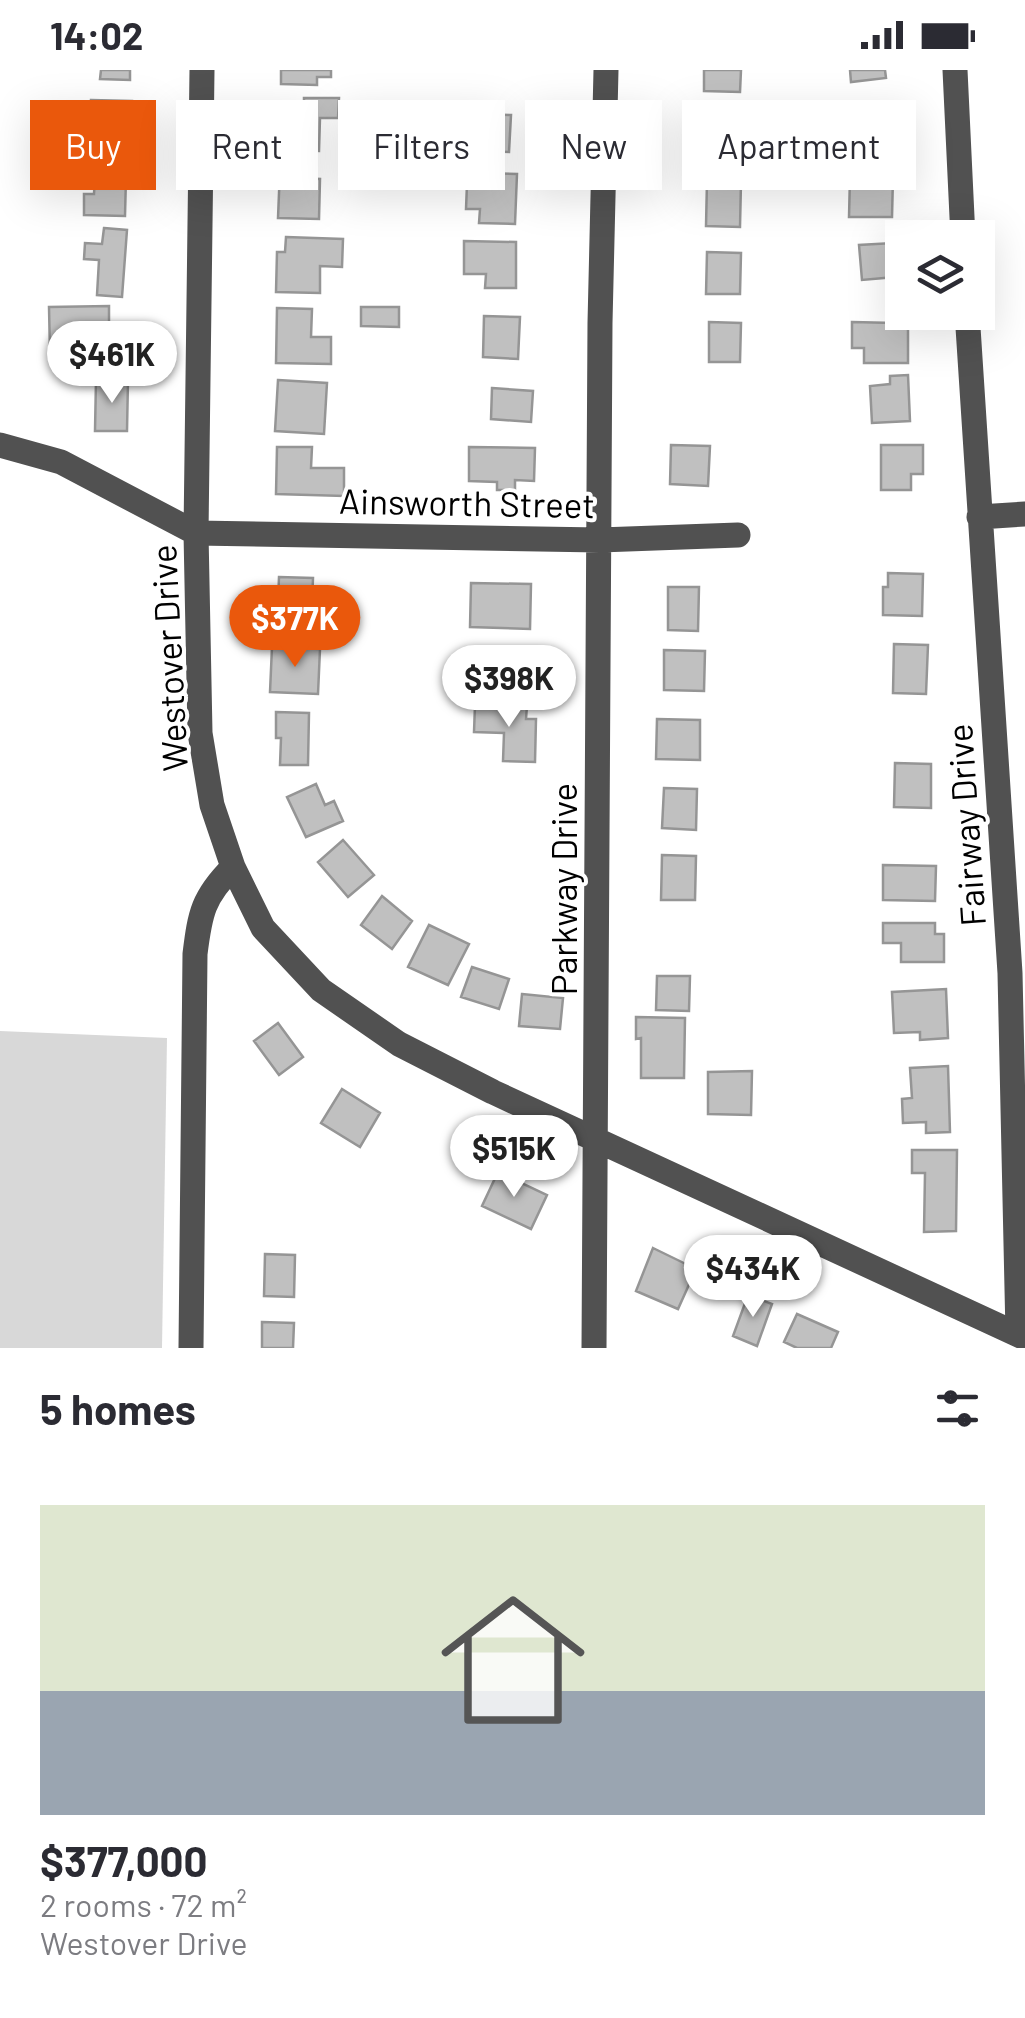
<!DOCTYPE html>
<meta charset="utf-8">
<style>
:root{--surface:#fff;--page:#f7f7f7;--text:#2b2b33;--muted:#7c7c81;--accent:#ea580c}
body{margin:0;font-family:Barlow,sans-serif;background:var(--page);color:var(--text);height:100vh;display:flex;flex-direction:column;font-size:38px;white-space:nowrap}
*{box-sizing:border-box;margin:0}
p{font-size:32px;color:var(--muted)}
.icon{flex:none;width:55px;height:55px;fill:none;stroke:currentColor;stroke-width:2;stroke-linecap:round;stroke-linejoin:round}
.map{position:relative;height:1278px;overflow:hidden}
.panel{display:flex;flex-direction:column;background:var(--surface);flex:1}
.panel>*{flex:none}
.guide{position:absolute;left:30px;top:30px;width:965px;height:90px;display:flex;gap:20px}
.fabs{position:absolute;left:885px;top:150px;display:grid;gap:20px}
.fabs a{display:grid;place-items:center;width:110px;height:110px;border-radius:0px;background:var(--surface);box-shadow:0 10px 40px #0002;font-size:50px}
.price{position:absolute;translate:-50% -85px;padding:0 22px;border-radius:35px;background:#fff;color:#222;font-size:32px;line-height:65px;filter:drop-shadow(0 2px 5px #0008)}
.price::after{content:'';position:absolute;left:50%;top:60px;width:30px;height:22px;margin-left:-15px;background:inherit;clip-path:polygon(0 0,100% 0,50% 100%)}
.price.selected{background:var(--accent);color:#fff}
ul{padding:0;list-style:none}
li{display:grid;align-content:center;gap:20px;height:530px;padding:0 40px}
li span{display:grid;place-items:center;height:310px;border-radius:0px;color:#555}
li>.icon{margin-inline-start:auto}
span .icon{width:180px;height:180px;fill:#fffc;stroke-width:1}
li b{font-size:42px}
h2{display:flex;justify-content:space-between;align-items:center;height:120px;padding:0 40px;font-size:42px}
.chip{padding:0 35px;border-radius:0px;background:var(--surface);box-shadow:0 10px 40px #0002;font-size:35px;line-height:90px}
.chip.selected{background:var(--accent);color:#fff}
.status{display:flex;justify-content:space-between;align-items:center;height:70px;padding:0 50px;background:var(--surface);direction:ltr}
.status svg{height:28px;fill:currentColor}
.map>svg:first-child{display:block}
</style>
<div class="status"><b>14:02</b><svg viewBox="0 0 49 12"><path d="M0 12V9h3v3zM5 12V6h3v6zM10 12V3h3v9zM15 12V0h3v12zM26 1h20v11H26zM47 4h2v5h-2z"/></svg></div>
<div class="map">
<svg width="1025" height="1278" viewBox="0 0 1025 1278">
<rect width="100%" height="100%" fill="#fff"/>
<path fill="#d8d8d8" d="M 0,961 L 167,968 L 162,1278 L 0,1278 Z"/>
<path fill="#c0c0c0" stroke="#959595" stroke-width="2.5" d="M 101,0 L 130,0 L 130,10 L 100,9 Z
M 281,0 L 331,0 L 331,7 L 317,7 L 317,15 L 281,14 Z
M 704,0 L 741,0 L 740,22 L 704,21 Z
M 850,0 L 885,0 L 886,8 L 851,12 Z
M 304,28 L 339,28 L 338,48 L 320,48 L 319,81 L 283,80 L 284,38 L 304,38 Z
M 91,30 L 132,31 L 131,78 L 90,77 Z
M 851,36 L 893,37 L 893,76 L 863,76 L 863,60 L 851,60 Z
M 704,40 L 740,42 L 738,88 L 703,87 Z
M 478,44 L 511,45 L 509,82 L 453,80 L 454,53 L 478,54 Z
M 280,99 L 299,99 L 299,108 L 320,109 L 319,149 L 278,148 Z
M 480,103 L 517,104 L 515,154 L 479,153 L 480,139 L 466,139 L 467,114 L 480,114 Z
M 95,106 L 126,107 L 125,146 L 84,145 L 84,124 L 94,124 Z
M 850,107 L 893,107 L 892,147 L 849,147 Z
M 707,111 L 741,112 L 740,157 L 706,156 Z
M 104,158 L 127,160 L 122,227 L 97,225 L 99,190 L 84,189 L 85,173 L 102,174 Z
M 286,167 L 343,169 L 342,197 L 320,196 L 320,223 L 276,222 L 277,182 L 285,182 Z
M 464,171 L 516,172 L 516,218 L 485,218 L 486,204 L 464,204 Z
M 893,173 L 895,207 L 862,210 L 859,175 Z
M 707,182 L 741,183 L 740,224 L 706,224 Z
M 109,236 L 109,257 L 128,257 L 128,283 L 50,283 L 49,237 Z
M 361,237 L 399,237 L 399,257 L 361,256 Z
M 277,238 L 312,239 L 311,267 L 331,267 L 331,294 L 276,293 Z
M 484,246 L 520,247 L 518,289 L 483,287 Z
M 709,252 L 741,253 L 740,292 L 709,292 Z
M 852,252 L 894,253 L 893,258 L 908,258 L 908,293 L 864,293 L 864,278 L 852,278 Z
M 908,305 L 910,351 L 872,353 L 870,316 L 890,314 L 890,306 Z
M 96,310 L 128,310 L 127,361 L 95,361 Z
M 278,310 L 327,313 L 324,364 L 275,361 Z
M 492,318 L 533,321 L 531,352 L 491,349 Z
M 671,375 L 710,376 L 708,416 L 670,414 Z
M 881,375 L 923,375 L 923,404 L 911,404 L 911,420 L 881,420 Z
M 277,377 L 312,377 L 311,398 L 344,398 L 344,426 L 276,424 Z
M 469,377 L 535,378 L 534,411 L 515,410 L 515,420 L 497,420 L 497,412 L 469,411 Z
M 888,503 L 923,504 L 922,546 L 883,545 L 883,517 L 888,517 Z
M 279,507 L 313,508 L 311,559 L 277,558 Z
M 471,513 L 531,514 L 530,559 L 470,557 Z
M 668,517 L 699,517 L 698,561 L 668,560 Z
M 894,574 L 928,575 L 926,624 L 893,623 Z
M 272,577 L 320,579 L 318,624 L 270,622 Z
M 664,580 L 705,581 L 704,621 L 664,620 Z
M 495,581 L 531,584 L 528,627 L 492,624 Z
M 475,635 L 527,636 L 526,649 L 536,649 L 535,692 L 503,691 L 504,663 L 474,662 Z
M 276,642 L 309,643 L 308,695 L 280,695 L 281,668 L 276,668 Z
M 657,649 L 700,650 L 700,690 L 656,689 Z
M 895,693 L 931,694 L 931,738 L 894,737 Z
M 316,714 L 325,735 L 334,731 L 343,751 L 306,767 L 287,727 Z
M 664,718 L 697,719 L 696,760 L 662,758 Z
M 343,770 L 374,805 L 348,827 L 318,792 Z
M 662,785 L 696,786 L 695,830 L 661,830 Z
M 883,795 L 936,796 L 935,831 L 883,830 Z
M 382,826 L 412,851 L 392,879 L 361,855 Z
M 883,853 L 935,853 L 935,864 L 944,864 L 944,892 L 901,892 L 901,873 L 883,873 Z
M 429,855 L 469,874 L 448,915 L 408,897 Z
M 472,897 L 509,909 L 499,939 L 461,927 Z
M 657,906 L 690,906 L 689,941 L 656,940 Z
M 946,919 L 948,968 L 920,970 L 920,962 L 894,963 L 892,922 Z
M 522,924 L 563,928 L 560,959 L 519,956 Z
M 636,947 L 685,948 L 684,1008 L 641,1008 L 641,968 L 636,969 Z
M 278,953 L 303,987 L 279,1005 L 254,971 Z
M 948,996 L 950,1062 L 926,1063 L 926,1052 L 903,1053 L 902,1029 L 912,1028 L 910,998 Z
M 752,1001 L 751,1045 L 708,1044 L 708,1002 Z
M 342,1019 L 380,1043 L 360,1077 L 321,1053 Z
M 912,1080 L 957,1080 L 956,1161 L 924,1162 L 925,1103 L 912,1103 Z
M 498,1102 L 547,1125 L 531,1159 L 482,1136 Z
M 653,1178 L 696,1199 L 678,1239 L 636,1221 Z
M 265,1184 L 295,1185 L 294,1227 L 264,1226 Z
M 748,1225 L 772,1234 L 757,1276 L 733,1266 Z
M 797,1244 L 838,1262 L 831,1278 L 797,1278 L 784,1272 Z
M 262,1252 L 294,1253 L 293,1278 L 262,1278 Z"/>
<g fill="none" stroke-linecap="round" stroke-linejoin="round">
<path stroke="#515151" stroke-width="25" d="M 202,0 L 196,463 L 200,663 L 212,735 L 233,797 L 263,858 L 321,920 L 399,974 L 493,1022 L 1025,1268
M 955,0 L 963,168
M 967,242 L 1010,903 L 1018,1264
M 0,375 L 61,392 L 196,463 L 600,470 L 738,465
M 979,447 L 1025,444
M 191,1278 L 195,884 C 200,843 203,827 233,797
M 594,1278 L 600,253 L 606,0"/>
</g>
<g text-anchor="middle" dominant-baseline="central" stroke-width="8" stroke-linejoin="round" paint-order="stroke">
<g font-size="35" fill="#000" stroke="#fff">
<text transform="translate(467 432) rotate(1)">Ainsworth Street</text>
<text transform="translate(168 588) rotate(-93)">Westover Drive</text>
<text transform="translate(965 755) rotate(-94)">Fairway Drive</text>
<text transform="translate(563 819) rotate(-90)">Parkway Drive</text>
</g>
</g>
</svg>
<div class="fabs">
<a><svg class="icon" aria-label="layers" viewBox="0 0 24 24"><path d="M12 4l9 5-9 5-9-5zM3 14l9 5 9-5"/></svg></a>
</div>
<b class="price" style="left:112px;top:336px">$461K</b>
<b class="price selected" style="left:295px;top:600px">$377K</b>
<b class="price" style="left:509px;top:660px">$398K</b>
<b class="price" style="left:514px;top:1130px">$515K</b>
<b class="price" style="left:753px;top:1250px">$434K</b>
<div class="guide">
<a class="chip selected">Buy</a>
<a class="chip">Rent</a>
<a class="chip">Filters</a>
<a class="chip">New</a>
<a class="chip">Apartment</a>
</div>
</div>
<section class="panel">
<h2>5 homes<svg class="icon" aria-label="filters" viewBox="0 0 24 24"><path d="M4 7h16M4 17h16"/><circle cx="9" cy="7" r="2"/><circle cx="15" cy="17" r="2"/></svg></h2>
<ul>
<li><span style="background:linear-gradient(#dfe7d0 60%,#9aa5b1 0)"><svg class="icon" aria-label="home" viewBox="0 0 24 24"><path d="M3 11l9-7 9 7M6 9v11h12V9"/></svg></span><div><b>$377,000</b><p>2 rooms · 72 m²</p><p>Westover Drive</p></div></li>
</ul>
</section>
